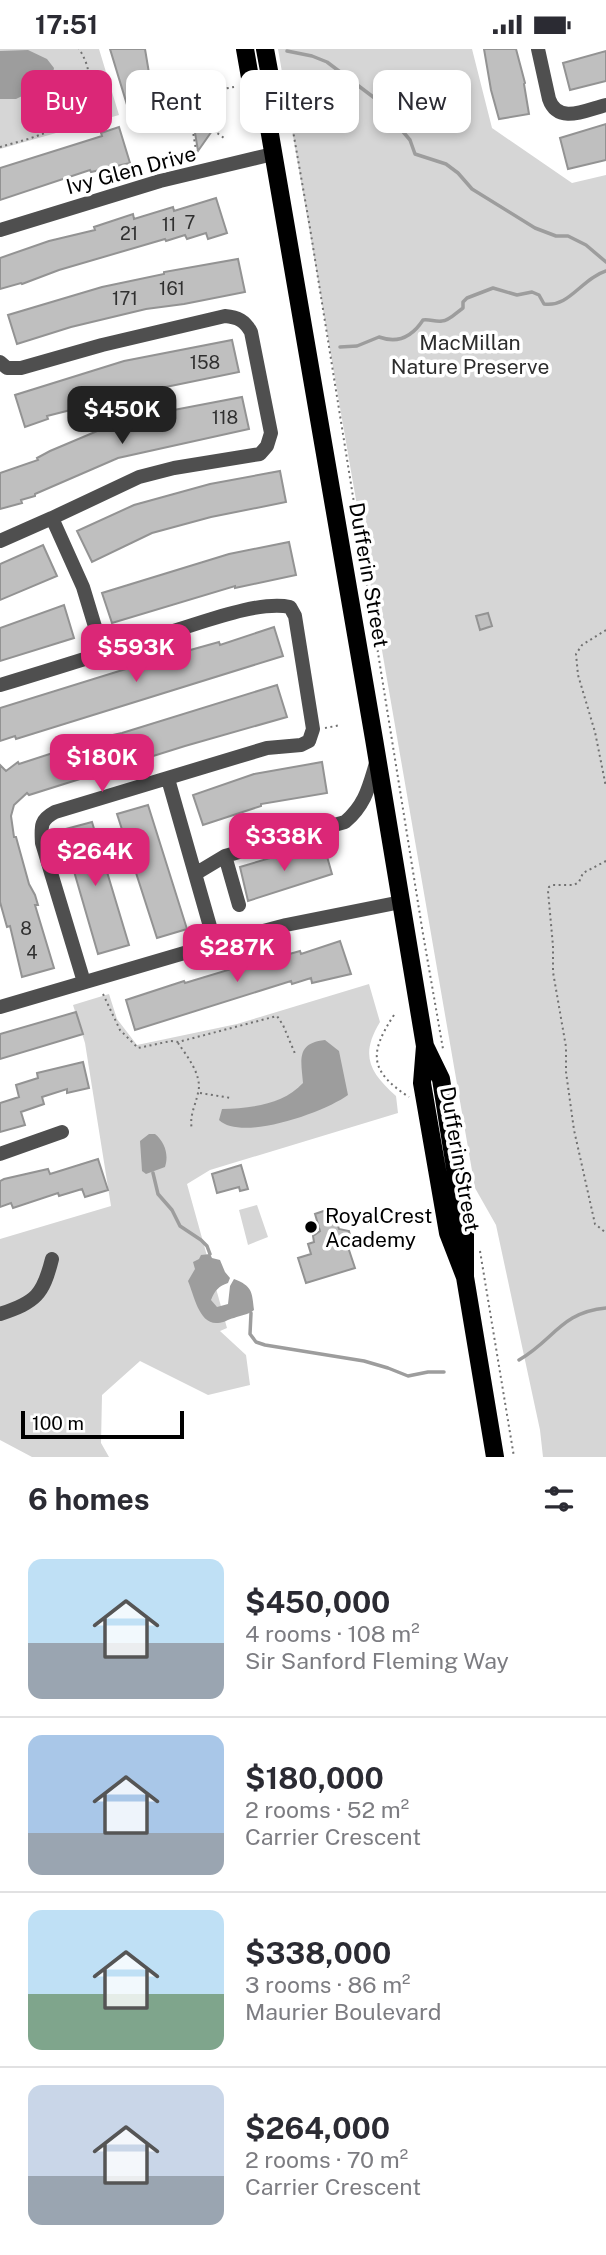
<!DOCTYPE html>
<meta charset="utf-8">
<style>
:root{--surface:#fff;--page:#f2f2f3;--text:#2b2b33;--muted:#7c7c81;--line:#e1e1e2;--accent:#db2777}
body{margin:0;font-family:"Public Sans",sans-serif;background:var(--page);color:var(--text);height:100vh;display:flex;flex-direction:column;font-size:26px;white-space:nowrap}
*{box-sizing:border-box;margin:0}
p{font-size:23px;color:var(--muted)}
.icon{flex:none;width:38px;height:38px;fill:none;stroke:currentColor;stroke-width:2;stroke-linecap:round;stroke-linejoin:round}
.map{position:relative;height:1408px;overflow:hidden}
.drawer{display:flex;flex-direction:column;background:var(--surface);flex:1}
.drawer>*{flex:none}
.top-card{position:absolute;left:21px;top:21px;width:565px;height:63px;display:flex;gap:14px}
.scale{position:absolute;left:21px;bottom:18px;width:163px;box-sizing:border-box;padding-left:7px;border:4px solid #000;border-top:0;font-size:19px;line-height:24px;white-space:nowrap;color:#000;-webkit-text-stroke:5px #fff;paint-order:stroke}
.price{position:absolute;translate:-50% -60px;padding:0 16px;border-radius:14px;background:var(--accent);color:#fff;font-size:23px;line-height:46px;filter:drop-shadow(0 2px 4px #0008)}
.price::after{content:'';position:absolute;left:50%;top:42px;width:21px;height:16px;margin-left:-10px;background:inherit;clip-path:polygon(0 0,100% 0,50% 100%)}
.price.active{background:#222;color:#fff}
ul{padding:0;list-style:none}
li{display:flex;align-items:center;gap:21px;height:175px;padding:0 28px}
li+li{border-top:2px solid var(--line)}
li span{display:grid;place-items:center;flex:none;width:196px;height:140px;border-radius:14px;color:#555}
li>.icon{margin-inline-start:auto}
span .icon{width:84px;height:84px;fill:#fffc;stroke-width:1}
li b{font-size:30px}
h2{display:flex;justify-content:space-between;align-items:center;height:84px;padding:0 28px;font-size:30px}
.tag{padding:0 24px;border-radius:14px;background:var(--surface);box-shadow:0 4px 10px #0003;font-size:24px;line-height:63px}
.tag.active{background:var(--accent);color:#fff}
.status{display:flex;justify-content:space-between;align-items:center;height:49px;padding:0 35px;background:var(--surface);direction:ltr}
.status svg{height:19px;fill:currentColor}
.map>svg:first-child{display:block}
</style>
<div class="status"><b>17:51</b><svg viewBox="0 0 49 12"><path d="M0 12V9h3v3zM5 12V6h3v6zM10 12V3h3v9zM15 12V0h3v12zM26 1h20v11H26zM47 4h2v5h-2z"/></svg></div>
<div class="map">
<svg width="606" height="1408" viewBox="0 0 606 1408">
<rect width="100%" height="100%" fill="#fff"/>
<path fill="#d6d6d6" d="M 0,0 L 99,0 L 119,66 L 0,100 Z
M 278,0 L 472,0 L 492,79 L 572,134 L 606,126 L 606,1408 L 543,1408 L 540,1381 L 496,1176 L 475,1139 Z
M 369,935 L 380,973 C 360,1006 369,1023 396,1047 L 398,1064 L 210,1121 L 187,1135 L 227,1279 L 220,1282 L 246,1306 L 250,1336 L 208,1346 L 140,1312 L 102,1346 L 101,1394 L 109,1408 L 32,1408 L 0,1391 L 0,1190 L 111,1157 L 85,994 L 73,956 L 109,945 L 117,970 L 137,996 L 237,975 Z
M 257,1156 L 268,1188 L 248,1196 L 239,1161 Z"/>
<path fill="#9d9d9d" d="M 28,1 L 47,10 L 54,19 L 51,33 L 16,50 L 0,50 L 0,2 Z
M 325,991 L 339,1002 L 348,1046 C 325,1063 242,1093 219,1071 L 222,1060 C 250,1059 283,1056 303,1034 C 301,1011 296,994 325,991 Z
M 149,1085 L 155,1085 C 165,1093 169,1106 165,1118 L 146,1125 L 142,1122 L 140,1092 Z
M 210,1205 L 212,1209 L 220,1211 L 225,1223 L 230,1229 L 228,1234 C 219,1237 215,1241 211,1251 L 217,1258 L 228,1255 L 230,1237 L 234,1230 C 252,1237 252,1242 254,1261 C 248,1266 241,1266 234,1269 C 228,1270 224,1274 218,1274 C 199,1276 194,1246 188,1232 L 195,1220 L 193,1213 L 199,1210 L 201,1206 Z"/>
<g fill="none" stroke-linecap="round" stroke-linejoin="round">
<path stroke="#9d9d9d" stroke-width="3.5" d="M 287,2 L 312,7 L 327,13 L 393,63 L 399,78 L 410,91 L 415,105 L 446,115 L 458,124 L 472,140 L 535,179 L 556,187 L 568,187 L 586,196 L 606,213
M 340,298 L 357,297 L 379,288 C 398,295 412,288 423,271 C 430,270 435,273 442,272 C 449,272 457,263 463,259 L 463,253 L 467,249 L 493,239 L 517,246 L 532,243 L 539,246 L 544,255 C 569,259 581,230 606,222
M 153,1124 L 158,1145 L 172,1161 L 180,1177 L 201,1191 L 207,1197 L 210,1205
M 251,1264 L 250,1285 L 256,1293 L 265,1296 L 364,1312 L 388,1319 L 408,1327 L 428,1323 L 444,1323
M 519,1311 C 554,1291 561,1263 606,1259"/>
</g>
<path fill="#bfbfbf" stroke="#939393" stroke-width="2" d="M 110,0 L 145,0 L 154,54 L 128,59 Z
M 484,0 L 516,0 L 525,34 L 524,35 L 529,65 L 499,70 L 491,41 Z
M 606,2 L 606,32 L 570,41 L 563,14 Z
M 216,42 L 221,69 L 198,102 L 189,47 Z
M 606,75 L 606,111 L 568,120 L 560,89 Z
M 119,78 L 130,114 L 91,123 L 90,121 L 0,151 L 0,119 L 102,87 L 101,84 Z
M 216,149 L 227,184 L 208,190 L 206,184 L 187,190 L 185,186 L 166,192 L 165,190 L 59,221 L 22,235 L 21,234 L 0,240 L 0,209 L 49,192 L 95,181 L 94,178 L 133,165 L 134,170 L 173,158 L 174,162 Z
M 238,210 L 245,243 L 184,255 L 146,260 L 71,278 L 17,295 L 8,266 L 102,238 L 164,225 L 164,223 Z
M 232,291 L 239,323 L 156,340 L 144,342 L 143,339 L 117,345 L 105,350 L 106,352 L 47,367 L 48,370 L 25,378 L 15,346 L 124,312 Z
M 242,348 L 249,380 L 118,409 L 35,445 L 35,447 L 21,451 L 22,454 L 0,460 L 0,424 L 38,411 L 37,409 L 50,402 L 109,377 L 109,379 L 142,371 L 142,367 Z
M 280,422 L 286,453 L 211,468 L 152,484 L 92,513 L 77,482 L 134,456 L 210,435 Z
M 289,493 L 296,526 L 235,539 L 235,537 L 112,574 L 102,544 L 229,505 Z
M 43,496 L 57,527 L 0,551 L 0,515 Z
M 64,556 L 74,589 L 0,612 L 0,579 Z
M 488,564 L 492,577 L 480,581 L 476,567 Z
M 274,578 L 283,607 L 16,690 L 15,687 L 0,692 L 0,659 L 158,610 L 219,593 L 220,596 Z
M 277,636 L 287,668 L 185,697 L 29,746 L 27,744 L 14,756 L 11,767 L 14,788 L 16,788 L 29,835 L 35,846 L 38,856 L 35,856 L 54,919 L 22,928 L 10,877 L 7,878 L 0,853 L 0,716 L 6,722 L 18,713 L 19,715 L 99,689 L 122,684 Z
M 322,713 L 327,744 L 261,755 L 261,757 L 203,776 L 193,746 L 254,725 Z
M 148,756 L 187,880 L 157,889 L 117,765 Z
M 92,773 L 129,896 L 98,905 L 62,781 Z
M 324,797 L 332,825 L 248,852 L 240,818 L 287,804 L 288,809 Z
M 340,892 L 351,925 L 312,934 L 311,929 L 292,935 L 291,932 L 135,981 L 126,951 L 184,932 L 185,934 L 261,911 L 261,913 L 300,902 L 301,905 Z
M 76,963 L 83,985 L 0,1010 L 0,985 Z
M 83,1013 L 89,1039 L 67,1044 L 67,1040 L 42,1048 L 44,1055 L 21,1063 L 25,1076 L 0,1083 L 0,1054 L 19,1048 L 16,1036 L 38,1029 L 37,1024 Z
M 98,1110 L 108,1141 L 85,1148 L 82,1140 L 59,1147 L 58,1144 L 13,1159 L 11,1154 L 0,1158 L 0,1132 L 4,1130 L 48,1120 L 50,1125 Z
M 241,1116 L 248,1140 L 240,1142 L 239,1138 L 217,1144 L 212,1125 Z
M 332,1159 L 339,1180 L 349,1182 L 352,1194 L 347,1195 L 355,1219 L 306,1234 L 298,1209 L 311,1205 L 308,1195 L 314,1193 L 313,1187 L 320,1182 L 315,1165 Z"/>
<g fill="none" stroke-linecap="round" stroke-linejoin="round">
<path stroke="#717171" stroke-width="2" stroke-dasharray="2 3.5" stroke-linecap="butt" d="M 286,42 L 310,179 L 423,885 L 443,1000
M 187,47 L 197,107
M 178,48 L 234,38
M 213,81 L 224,89
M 0,98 C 35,88 91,76 89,31 C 89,19 85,9 79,0
M 606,581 L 582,596 L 576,605 L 578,626 L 595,683 L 606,738
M 325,679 L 341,676
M 606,812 L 583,824 L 579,833 L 574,836 L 553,836 L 549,838 L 548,842 L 553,897 L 553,923 L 566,998 L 566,1023 L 574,1081 L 595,1175 L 606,1184
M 103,945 L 120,981 L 138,999 L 171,992 L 178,993 L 277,967 L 283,976 L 296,1007
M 394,966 C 369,1004 369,1022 409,1048
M 178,994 C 187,1007 203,1027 198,1044 C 195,1058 189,1067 192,1081
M 200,1044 L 231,1049
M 480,1202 L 514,1408"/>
<path stroke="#4f4f4f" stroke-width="14" d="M 538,0 L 549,50 C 558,76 586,61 606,56
M 0,181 L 160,132 L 273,105
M 0,313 L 7,319 L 21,319 L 102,296 L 225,267 C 238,268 245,272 251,283 L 271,384 L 267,397 L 260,405 L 174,419 L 139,428 L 52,469 L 0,492
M 52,469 L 83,538 L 103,604
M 0,636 C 57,619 113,601 170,583 C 201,574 259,551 290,558 L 295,567 L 313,680 L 309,692 L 301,696 L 267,699 L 55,763 C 40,771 41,777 42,794 L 84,933
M 168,730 L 215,895
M 225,807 L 239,856
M 195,825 L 225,807 L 345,773 C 366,755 369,737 377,711
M 0,958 L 215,895 L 286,876 L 401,853
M 0,1105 L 62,1083
M 0,1265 C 36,1253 43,1246 52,1210"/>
<path stroke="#000" stroke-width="18" d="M 245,0 L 252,40 L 266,62 L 374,690 L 425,997 L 422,1034 L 448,1184 L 465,1228
M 265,0 L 272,38 L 266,62
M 425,997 L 441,1030 L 465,1182 L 465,1228 L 495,1408"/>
</g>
<circle fill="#000" stroke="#fff" stroke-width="2.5" cx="311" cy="1178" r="7"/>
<g text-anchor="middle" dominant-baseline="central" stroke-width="7" stroke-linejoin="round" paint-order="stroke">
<g font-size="18" fill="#303030">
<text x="190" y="173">7</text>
<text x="169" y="175">11</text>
<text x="129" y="184">21</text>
<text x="172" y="239">161</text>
<text x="125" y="249">171</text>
<text x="205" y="313">158</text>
<text x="225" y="368">118</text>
<text x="26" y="879">8</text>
<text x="32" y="903">4</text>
</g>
<g font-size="21" fill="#000" stroke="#fff">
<text transform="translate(131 121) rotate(-15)">Ivy Glen Drive</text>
<text transform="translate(369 526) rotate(80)">Dufferin Street</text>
<text transform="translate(460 1110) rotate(80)">Dufferin Street</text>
</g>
<g font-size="21" fill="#2d2d2d" stroke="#fff">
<text x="470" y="293">MacMillan<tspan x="470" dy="24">Nature Preserve</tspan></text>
</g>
<g font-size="21" fill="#000" stroke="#fff" text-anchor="start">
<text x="325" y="1166">RoyalCrest<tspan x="325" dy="24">Academy</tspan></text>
</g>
</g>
</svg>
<div class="scale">100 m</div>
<b class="price active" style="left:122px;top:397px">$450K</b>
<b class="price" style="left:136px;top:635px">$593K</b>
<b class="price" style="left:102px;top:745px">$180K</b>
<b class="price" style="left:284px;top:824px">$338K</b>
<b class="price" style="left:95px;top:839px">$264K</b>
<b class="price" style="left:237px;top:935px">$287K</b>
<div class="top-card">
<a class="tag active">Buy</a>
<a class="tag">Rent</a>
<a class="tag">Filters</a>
<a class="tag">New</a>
</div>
</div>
<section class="drawer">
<h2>6 homes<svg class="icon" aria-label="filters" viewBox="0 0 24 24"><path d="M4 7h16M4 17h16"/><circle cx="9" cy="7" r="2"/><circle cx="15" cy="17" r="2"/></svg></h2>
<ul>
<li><span style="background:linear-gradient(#bfe0f5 60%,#9aa5b1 0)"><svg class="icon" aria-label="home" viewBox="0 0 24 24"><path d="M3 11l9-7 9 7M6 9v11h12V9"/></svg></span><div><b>$450,000</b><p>4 rooms · 108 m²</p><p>Sir Sanford Fleming Way</p></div></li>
<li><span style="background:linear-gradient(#a9c7e8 70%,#9aa5b1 0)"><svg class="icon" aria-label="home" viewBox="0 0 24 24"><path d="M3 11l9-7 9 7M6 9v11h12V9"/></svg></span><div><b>$180,000</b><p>2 rooms · 52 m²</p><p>Carrier Crescent</p></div></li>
<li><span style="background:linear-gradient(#bfe0f5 60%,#7fa58c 0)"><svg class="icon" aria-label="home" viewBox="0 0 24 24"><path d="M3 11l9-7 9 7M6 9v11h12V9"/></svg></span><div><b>$338,000</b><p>3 rooms · 86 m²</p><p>Maurier Boulevard</p></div></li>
<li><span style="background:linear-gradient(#c9d6e8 65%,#9aa5b1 0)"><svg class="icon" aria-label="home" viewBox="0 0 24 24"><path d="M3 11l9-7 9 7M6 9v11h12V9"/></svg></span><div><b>$264,000</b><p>2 rooms · 70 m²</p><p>Carrier Crescent</p></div></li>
</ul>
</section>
